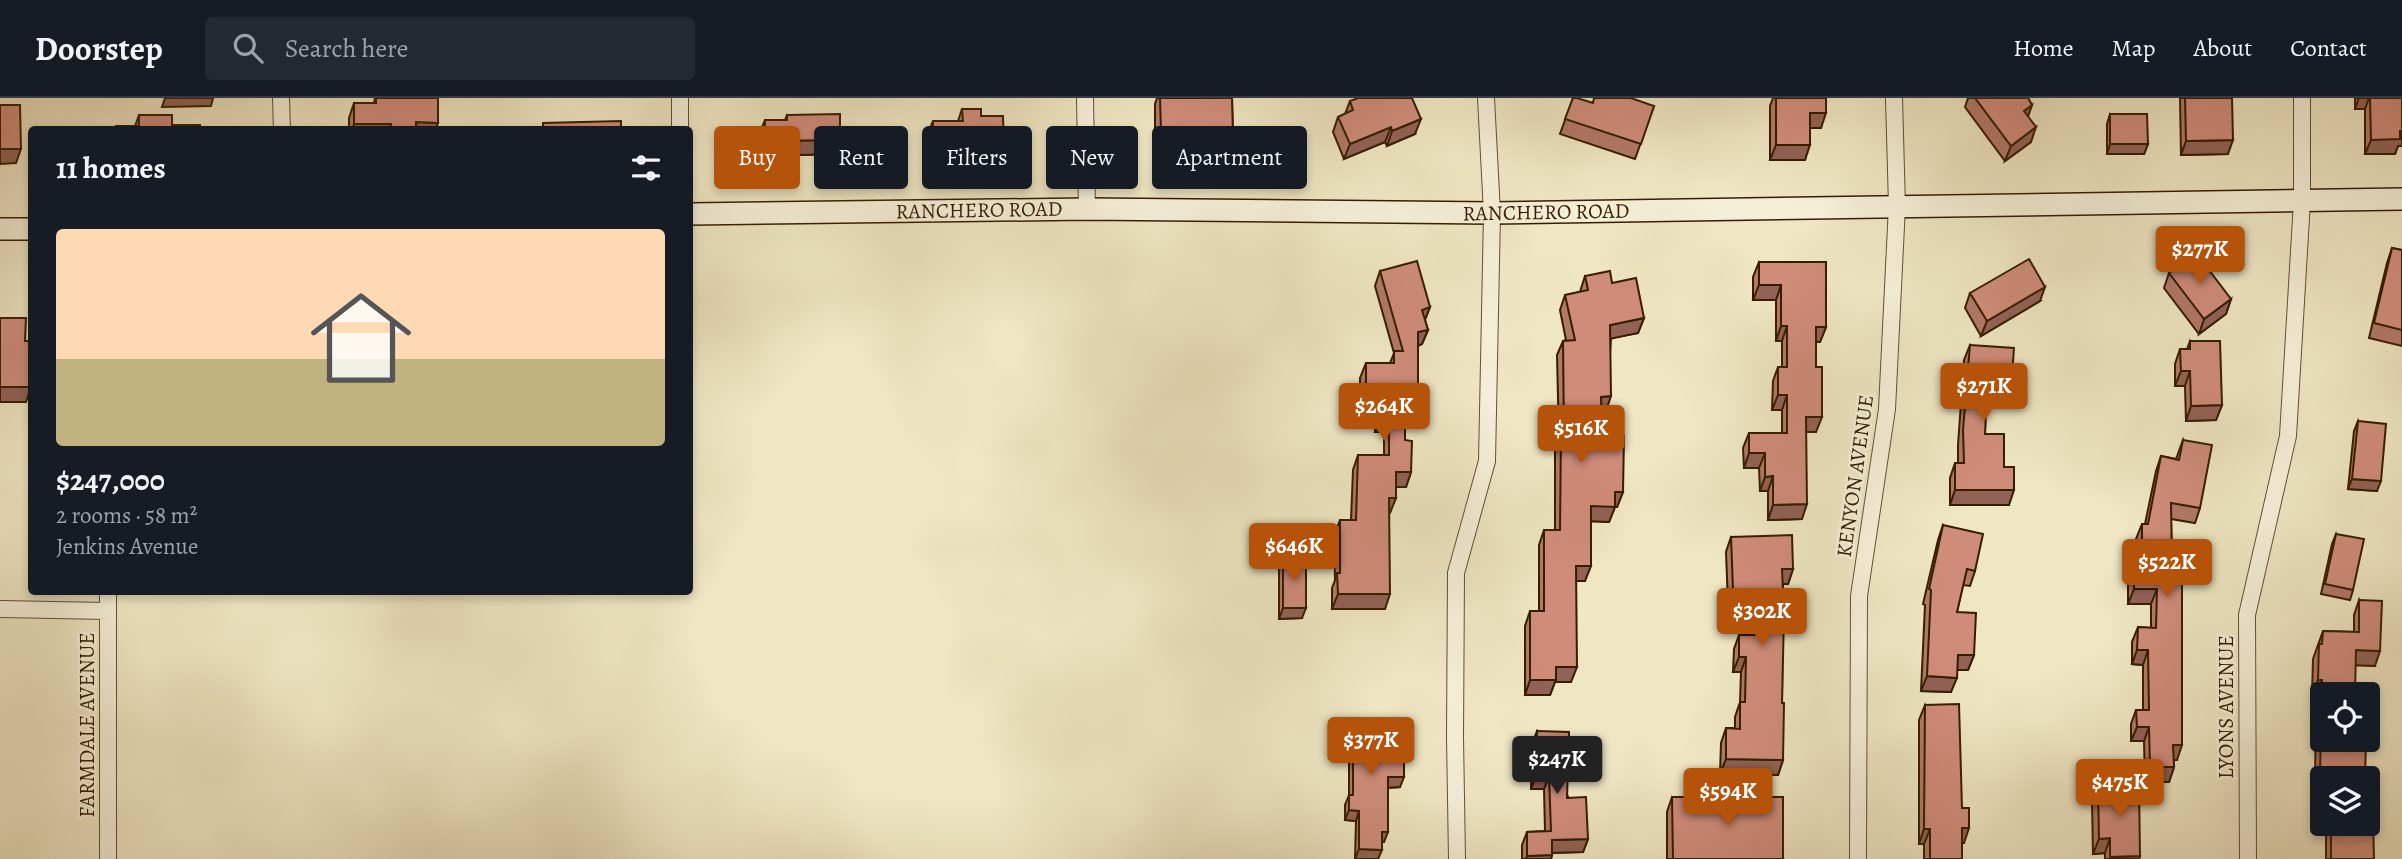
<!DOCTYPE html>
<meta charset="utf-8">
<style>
:root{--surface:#171b24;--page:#242831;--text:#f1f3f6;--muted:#9ea1a6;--line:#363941;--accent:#b45309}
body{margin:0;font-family:Alegreya,serif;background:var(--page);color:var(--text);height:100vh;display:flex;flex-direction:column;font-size:26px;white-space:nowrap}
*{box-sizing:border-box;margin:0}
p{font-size:23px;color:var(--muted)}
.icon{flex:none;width:38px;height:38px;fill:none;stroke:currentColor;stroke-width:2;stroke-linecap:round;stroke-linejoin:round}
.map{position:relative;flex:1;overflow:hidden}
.details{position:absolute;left:28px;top:28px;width:665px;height:469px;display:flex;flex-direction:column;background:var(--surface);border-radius:7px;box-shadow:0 4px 10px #0003}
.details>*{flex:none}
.banner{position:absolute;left:714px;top:28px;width:665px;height:63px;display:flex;gap:14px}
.fabs{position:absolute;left:2310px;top:584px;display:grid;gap:14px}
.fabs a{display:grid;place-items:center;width:70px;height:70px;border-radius:7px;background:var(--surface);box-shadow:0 4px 10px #0003;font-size:35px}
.price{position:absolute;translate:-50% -60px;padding:0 16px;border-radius:7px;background:var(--accent);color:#fff;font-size:23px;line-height:46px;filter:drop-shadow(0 2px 4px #0008)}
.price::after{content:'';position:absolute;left:50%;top:42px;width:21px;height:16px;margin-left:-10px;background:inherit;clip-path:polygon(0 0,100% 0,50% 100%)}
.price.current{background:#222;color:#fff}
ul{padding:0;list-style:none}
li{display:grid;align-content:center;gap:14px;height:371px;padding:0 28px}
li+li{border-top:2px solid var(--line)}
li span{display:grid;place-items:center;height:217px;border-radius:7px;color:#555}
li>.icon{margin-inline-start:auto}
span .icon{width:126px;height:126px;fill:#fffc;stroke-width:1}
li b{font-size:30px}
h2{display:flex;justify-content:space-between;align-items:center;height:84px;padding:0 28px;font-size:30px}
.chip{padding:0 24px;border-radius:7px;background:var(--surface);box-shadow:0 4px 10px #0003;font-size:24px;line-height:63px}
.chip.current{background:var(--accent);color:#fff}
header{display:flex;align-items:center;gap:42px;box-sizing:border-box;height:98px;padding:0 35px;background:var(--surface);border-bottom:2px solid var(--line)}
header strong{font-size:33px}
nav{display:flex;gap:38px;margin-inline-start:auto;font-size:24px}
.search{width:490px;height:63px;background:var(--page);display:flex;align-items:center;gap:18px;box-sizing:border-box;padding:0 24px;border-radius:7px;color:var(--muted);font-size:26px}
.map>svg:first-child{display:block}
</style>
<header>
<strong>Doorstep</strong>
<div class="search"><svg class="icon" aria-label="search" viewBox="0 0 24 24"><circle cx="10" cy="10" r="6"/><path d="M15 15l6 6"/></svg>Search here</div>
<nav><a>Home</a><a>Map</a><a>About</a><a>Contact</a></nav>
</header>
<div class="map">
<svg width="2402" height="761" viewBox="0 0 2402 761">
<rect width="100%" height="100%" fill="#efe6c3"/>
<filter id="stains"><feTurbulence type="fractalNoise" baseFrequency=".00286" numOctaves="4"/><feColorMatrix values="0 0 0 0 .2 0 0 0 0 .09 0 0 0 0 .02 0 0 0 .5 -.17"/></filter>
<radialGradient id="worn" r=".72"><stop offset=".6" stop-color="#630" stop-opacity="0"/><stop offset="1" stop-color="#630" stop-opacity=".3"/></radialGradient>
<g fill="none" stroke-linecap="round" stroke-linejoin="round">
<defs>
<path id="street" d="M 281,0 L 282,32
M 680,0 L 680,32
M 1085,0 L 1087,111
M 108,494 L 108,761
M 0,511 L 108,513
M 1457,761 L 1455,639 L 1456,475 L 1487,363 L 1492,115 L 1486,0
M 1858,761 L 1859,498 L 1887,311 L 1897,108 L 1894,0
M 2248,761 L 2247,517 L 2288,338 L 2302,103 L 2302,0"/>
<path id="secondary" d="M 690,116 L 1087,111 L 1492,115 L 2402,101
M 0,131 L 32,131"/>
</defs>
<use href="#street" stroke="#644f31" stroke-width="18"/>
<use href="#secondary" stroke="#361d00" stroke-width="24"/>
<use href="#street" stroke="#f5efd8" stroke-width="16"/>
<use href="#secondary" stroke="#f5efd8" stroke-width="21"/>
</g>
<path fill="#b27869" stroke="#361d00" stroke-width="2" d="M 375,0 L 438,25 L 435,32 L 349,32 L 349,20 L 354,5 L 374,5 Z
M 1157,0 L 1232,0 L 1233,38 L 1228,53 L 1192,54 L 1192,47 L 1155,48 L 1155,6 Z
M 1573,0 L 1592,5 L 1654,8 L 1635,61 L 1560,36 Z
M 1773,0 L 1826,0 L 1821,30 L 1810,30 L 1805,62 L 1770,62 L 1770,8 Z
M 1968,0 L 2028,0 L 2032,7 L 2028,18 L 2031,44 L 2005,63 L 1965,9 Z
M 2180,0 L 2232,0 L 2228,56 L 2181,57 Z
M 2355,0 L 2402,0 L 2402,48 L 2398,48 L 2395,56 L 2365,56 L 2365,11 L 2355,11 Z
M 1350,3 L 1415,36 L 1387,48 L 1385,44 L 1344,61 L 1333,34 L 1338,19 L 1345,16 Z
M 962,11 L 981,18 L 998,64 L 928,66 L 927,38 L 933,23 L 958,23 Z
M 2110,16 L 2148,46 L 2144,56 L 2107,56 L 2107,26 Z
M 139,17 L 172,27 L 200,32 L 115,32 L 116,28 L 135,28 Z
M 787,17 L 835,56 L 760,58 L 759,37 L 765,22 L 785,22 Z
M 2392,150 L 2402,152 L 2402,248 L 2369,240 L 2387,165 Z
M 1759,164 L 1826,229 L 1820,244 L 1816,244 L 1816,334 L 1806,334 L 1802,421 L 1768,422 L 1768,393 L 1760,393 L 1759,370 L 1744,370 L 1743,350 L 1749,335 L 1782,335 L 1782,312 L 1772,312 L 1773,283 L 1778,269 L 1782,269 L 1782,243 L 1776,243 L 1776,202 L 1753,202 L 1753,179 Z
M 1380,173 L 1430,209 L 1425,222 L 1428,232 L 1422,246 L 1418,248 L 1413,308 L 1408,308 L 1407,302 L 1405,302 L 1405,342 L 1411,374 L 1406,389 L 1396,389 L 1396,400 L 1389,415 L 1385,511 L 1332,511 L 1332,490 L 1335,482 L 1334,437 L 1340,422 L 1351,422 L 1353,372 L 1358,357 L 1384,357 L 1384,334 L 1375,334 L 1375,318 L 1360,318 L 1360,280 L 1366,265 L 1390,265 L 1394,255 L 1375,188 Z
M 2169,175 L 2231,201 L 2226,216 L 2199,236 L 2164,190 Z
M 1585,178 L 1612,185 L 1644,220 L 1638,235 L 1611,240 L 1606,313 L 1602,313 L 1602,338 L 1623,394 L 1617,409 L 1615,409 L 1609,424 L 1591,423 L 1585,483 L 1576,483 L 1571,584 L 1555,584 L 1550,597 L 1525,597 L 1525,528 L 1530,513 L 1539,513 L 1539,447 L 1544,432 L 1555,432 L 1555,352 L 1559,343 L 1557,257 L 1563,243 L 1566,242 L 1560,212 L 1565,197 L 1580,194 Z
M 1970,195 L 2040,203 L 1981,238 L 1965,210 Z
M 2190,243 L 2222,307 L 2216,322 L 2186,323 L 2185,288 L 2175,288 L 2175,266 L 2180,251 L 2187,251 Z
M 1970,247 L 2006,306 L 1986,305 L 1985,336 L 2004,369 L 2009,407 L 1950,407 L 1950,380 L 1955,365 L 1958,365 L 1958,347 L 1964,262 Z
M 2358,323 L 2377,393 L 2348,391 L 2354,333 Z
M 2183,342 L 2200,410 L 2195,425 L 2171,421 L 2177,662 L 2174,662 L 2174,669 L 2169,684 L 2145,684 L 2144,643 L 2131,643 L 2131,626 L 2136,612 L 2143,612 L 2143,567 L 2132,566 L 2132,544 L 2138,529 L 2151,530 L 2151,506 L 2128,506 L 2128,487 L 2134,472 L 2137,472 L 2136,441 L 2142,426 L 2145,426 L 2156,373 L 2161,358 L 2176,361 Z
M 1943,427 L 1975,473 L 1970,488 L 1963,487 L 1957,514 L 1974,557 L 1968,572 L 1957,572 L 1951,594 L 1921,593 L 1925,507 L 1923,506 L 1938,442 Z
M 2336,436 L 2353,492 L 2350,502 L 2321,496 L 2332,446 Z
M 1731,439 L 1793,471 L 1788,486 L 1783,486 L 1782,605 L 1783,662 L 1778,677 L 1720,676 L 1721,645 L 1726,630 L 1735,630 L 1735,619 L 1740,604 L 1741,574 L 1733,574 L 1734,551 L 1739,537 L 1757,537 L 1757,505 L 1728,506 L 1726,454 Z
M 1283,459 L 1302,520 L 1279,521 L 1279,470 Z
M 2359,502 L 2375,568 L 2356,567 L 2322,597 L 2365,681 L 2322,681 L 2315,690 L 2316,597 L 2312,597 L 2313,561 L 2323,533 L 2354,534 L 2354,517 Z
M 1925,607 L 1962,710 L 1964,745 L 1962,745 L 1962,761 L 1924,761 L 1924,746 L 1919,746 L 1919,622 Z
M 1343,622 L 1389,658 L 1400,689 L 1388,690 L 1384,744 L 1382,744 L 1378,761 L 1355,761 L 1356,723 L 1345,722 L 1345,707 L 1349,697 L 1349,661 L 1339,661 L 1339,632 Z
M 1537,633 L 1588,741 L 1583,754 L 1552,755 L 1551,761 L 1522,761 L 1522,747 L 1527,734 L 1545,733 L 1544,691 L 1531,691 L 1532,646 Z
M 2098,688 L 2140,758 L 2139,761 L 2105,761 L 2105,755 L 2093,756 L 2092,703 Z
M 1672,699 L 1783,761 L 1667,761 L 1667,714 Z
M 2329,726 L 2368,726 L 2374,761 L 2326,761 L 2326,735 Z"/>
<path fill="#916255" stroke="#361d00" stroke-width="2" d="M 165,0 L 213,0 L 211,8 L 162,9 Z
M 2359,0 L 2369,0 L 2365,11 L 2355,11 Z
M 2032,7 L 2027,21 L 2024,13 Z
M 1810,15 L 1826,15 L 1821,30 L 1805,30 Z
M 1421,21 L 1415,36 L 1387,48 L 1392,33 Z
M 416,24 L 438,25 L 435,32 L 413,32 Z
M 354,26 L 391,26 L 389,32 L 352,32 Z
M 1391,29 L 1385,44 L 1344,61 L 1350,46 Z
M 2036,29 L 2031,44 L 2005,63 L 2011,48 Z
M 1197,32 L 1192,47 L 1155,48 L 1161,33 Z
M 2402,33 L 2402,48 L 2398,48 L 2395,56 L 2365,56 L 2371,42 Z
M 1233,38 L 1228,53 L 1192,54 L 1197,39 Z
M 840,42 L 835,56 L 760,58 L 765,43 Z
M 2233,42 L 2228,56 L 2181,57 L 2186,43 Z
M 2110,46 L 2148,46 L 2144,56 L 2107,56 Z
M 1776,47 L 1810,47 L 1805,62 L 1770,62 Z
M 1004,49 L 998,64 L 928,66 L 933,51 Z
M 0,51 L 21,51 L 16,65 L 0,66 Z
M 1759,187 L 1781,187 L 1776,202 L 1753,202 Z
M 2045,189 L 2040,203 L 1981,238 L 1987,223 Z
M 2231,201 L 2226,216 L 2199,236 L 2204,221 Z
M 1430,209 L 1424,224 L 1422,212 Z
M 1644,220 L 1638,235 L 1605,242 L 1610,227 Z
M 1781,228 L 1787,228 L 1782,243 L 1776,243 Z
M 1816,229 L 1826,229 L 1820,244 L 1810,243 Z
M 1428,232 L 1422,246 L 1413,249 L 1418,234 Z
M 2181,273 L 2190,273 L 2185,288 L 2175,288 Z
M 1405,287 L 1412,287 L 1407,302 L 1400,302 Z
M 0,289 L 31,289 L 26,304 L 0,304 Z
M 1987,290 L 2011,292 L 2006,306 L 1982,305 Z
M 1418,293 L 1413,308 L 1408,308 L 1414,294 Z
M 1778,297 L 1787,297 L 1782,312 L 1772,312 Z
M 1611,298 L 1606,313 L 1596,314 L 1601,299 Z
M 1366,303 L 1380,303 L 1375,318 L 1360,318 Z
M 2222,307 L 2216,322 L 2186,323 L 2191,308 Z
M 1380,319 L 1389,319 L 1384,334 L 1375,334 Z
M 1806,319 L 1822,319 L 1816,334 L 1800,334 Z
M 1749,355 L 1765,355 L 1759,370 L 1744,370 Z
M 1396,374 L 1411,374 L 1406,389 L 1391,389 Z
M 1773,378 L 1768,393 L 1760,393 L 1765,379 Z
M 2352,381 L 2381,383 L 2377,393 L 2348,391 Z
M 1955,392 L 2014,392 L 2009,407 L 1950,407 Z
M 1615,394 L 1623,394 L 1617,409 L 1615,409 L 1609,424 L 1585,423 L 1591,408 Z
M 1389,400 L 1396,400 L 1390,415 L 1384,415 Z
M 1807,406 L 1802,421 L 1768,422 L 1773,407 Z
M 1576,468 L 1591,468 L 1585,483 L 1570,483 Z
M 1782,471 L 1793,471 L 1788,486 L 1776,486 Z
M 1763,491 L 1757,505 L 1728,506 L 1733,492 Z
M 2134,491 L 2157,491 L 2151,506 L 2128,506 Z
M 1338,496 L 1390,496 L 1385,511 L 1332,511 Z
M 1283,510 L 1306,510 L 1302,520 L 1279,521 Z
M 2137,552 L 2148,552 L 2143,567 L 2132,566 Z
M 2356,552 L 2380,553 L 2375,568 L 2351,567 Z
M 1958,557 L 1974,557 L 1968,572 L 1952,572 Z
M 1739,559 L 1746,559 L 1741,574 L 1733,574 Z
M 1556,569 L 1577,569 L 1571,584 L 1555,584 L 1550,597 L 1525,597 L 1530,582 Z
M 1927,578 L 1957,580 L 1951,594 L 1921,593 Z
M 2318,582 L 2322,582 L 2316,597 L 2312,597 Z
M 2137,629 L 2149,629 L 2144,643 L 2131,643 Z
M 2173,647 L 2182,647 L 2177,662 L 2168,662 Z
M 1343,651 L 1353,651 L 1349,661 L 1339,661 Z
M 1726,661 L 1783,662 L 1778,677 L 1720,676 Z
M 2150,669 L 2174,669 L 2169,684 L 2145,684 Z
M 2320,676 L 2341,676 L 2339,681 L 2322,681 L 2322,690 L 2315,690 Z
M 1536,678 L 1549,678 L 1544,691 L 1531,691 Z
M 1388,679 L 1404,679 L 1400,689 L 1384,690 Z
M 1349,712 L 1359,713 L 1356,723 L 1345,722 Z
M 1962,730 L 1969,730 L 1964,745 L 1956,745 Z
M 1924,731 L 1930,731 L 1924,746 L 1919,746 Z
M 1382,734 L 1388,734 L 1384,744 L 1378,744 Z
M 2110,740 L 2105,755 L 2093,756 L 2099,741 Z
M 1588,741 L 1583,754 L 1547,755 L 1552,742 Z
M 1359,751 L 1382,752 L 1378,761 L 1355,761 Z
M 1552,757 L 1551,761 L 1526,761 L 1527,758 Z
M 2140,758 L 2139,761 L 2110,761 L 2110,759 Z"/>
<path fill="#cf8c7a" stroke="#361d00" stroke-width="2" d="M 376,0 L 438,0 L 438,25 L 416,24 L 416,32 L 391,32 L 391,26 L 354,26 L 354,5 L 376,5 Z
M 1160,0 L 1232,0 L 1233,38 L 1197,39 L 1197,32 L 1161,33 Z
M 1358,0 L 1412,0 L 1421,21 L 1392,33 L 1391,29 L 1350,46 L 1338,19 L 1353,12 L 1350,3 Z
M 1573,0 L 1577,0 L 1593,5 L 1594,0 L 1631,0 L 1654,8 L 1641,46 L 1565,21 Z
M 1776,0 L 1826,0 L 1826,15 L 1810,15 L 1810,47 L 1776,47 Z
M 1975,0 L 2028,0 L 2032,7 L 2024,13 L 2036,29 L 2011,48 Z
M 2185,0 L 2232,0 L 2233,42 L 2186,43 Z
M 2370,0 L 2402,0 L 2402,33 L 2400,33 L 2400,41 L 2371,42 Z
M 0,7 L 20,7 L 21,51 L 0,51 Z
M 962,11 L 981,11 L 981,18 L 1003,18 L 1004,49 L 933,51 L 933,23 L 963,23 Z
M 840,16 L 840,42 L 765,43 L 765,22 L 787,22 L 787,17 Z
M 2110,16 L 2147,16 L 2148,46 L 2110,46 Z
M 139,17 L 172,17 L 172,27 L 200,27 L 200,32 L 116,32 L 116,28 L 139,28 Z
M 621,23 L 621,32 L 543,32 L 543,25 Z
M 2392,150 L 2402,152 L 2402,232 L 2374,225 Z
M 2196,155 L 2231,201 L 2204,221 L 2169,175 Z
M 2029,161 L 2045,189 L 1987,223 L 1970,195 Z
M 1417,163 L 1430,209 L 1422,212 L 1428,232 L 1418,234 L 1418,293 L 1414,294 L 1412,287 L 1405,287 L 1405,342 L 1412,343 L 1411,374 L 1396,374 L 1396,400 L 1389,400 L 1390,496 L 1338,496 L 1337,475 L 1340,475 L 1340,422 L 1356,422 L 1358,357 L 1389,357 L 1389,319 L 1380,319 L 1380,303 L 1366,303 L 1366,265 L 1394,265 L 1394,253 L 1403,253 L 1380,173 Z
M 1759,164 L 1826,164 L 1826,229 L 1816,229 L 1816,269 L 1822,269 L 1822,319 L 1806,319 L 1807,406 L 1773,407 L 1773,378 L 1765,379 L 1765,355 L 1749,355 L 1749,335 L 1787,335 L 1787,297 L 1778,297 L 1778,269 L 1787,269 L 1787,228 L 1781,228 L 1781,187 L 1759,187 Z
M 1610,173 L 1612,185 L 1636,180 L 1644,220 L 1610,227 L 1611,298 L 1601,299 L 1602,338 L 1624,338 L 1623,394 L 1615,394 L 1615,409 L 1591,408 L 1591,468 L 1576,468 L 1577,569 L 1556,569 L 1556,582 L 1530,582 L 1530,513 L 1544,513 L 1544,432 L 1560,432 L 1561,337 L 1564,337 L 1563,243 L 1575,242 L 1565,197 L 1588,192 L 1585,178 Z
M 0,220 L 26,220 L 25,243 L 32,243 L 31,289 L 0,289 Z
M 2190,243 L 2220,243 L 2222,307 L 2191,308 L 2190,273 L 2181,273 L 2180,251 L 2190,251 Z
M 1970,247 L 2014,250 L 2011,292 L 1987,290 L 1985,336 L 2004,336 L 2004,369 L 2014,369 L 2014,392 L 1955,392 L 1955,365 L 1964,365 L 1963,332 Z
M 2358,323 L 2386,326 L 2381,383 L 2352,381 Z
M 2183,342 L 2212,347 L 2200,410 L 2171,405 L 2172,466 L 2182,466 L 2182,647 L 2173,647 L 2174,669 L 2150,669 L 2149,629 L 2137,629 L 2136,612 L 2149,612 L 2148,552 L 2137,552 L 2138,529 L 2156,530 L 2157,491 L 2134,491 L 2134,472 L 2142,471 L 2142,426 L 2148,426 L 2161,358 L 2179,362 Z
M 1943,427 L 1983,436 L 1975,473 L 1967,471 L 1957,514 L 1976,515 L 1974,557 L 1958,557 L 1957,580 L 1927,578 L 1931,492 L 1929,491 Z
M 2336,436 L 2364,441 L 2353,492 L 2325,486 Z
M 1792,437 L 1793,471 L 1782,471 L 1784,516 L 1782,605 L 1784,605 L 1783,662 L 1726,661 L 1726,630 L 1740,631 L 1740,604 L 1745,604 L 1746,559 L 1739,559 L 1739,537 L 1762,537 L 1763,491 L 1733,492 L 1731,439 Z
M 1283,459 L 1306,459 L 1306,510 L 1283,510 Z
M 2359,502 L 2382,503 L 2380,553 L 2356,552 L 2355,597 L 2322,597 L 2322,642 L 2366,642 L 2365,681 L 2341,681 L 2341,676 L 2320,676 L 2322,582 L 2318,582 L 2319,546 L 2322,546 L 2323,533 L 2359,534 Z
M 1959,606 L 1962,710 L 1969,710 L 1969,730 L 1962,730 L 1962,761 L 1930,761 L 1930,731 L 1924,731 L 1925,607 Z
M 1343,622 L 1389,622 L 1389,658 L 1404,658 L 1404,679 L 1388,679 L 1388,734 L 1382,734 L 1382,752 L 1359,751 L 1359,713 L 1349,712 L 1349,697 L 1353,697 L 1353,651 L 1343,651 Z
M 1537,633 L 1569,634 L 1567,700 L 1586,699 L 1588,741 L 1552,742 L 1552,757 L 1527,758 L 1527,734 L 1551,733 L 1549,678 L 1536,678 Z
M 2139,687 L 2140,758 L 2110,759 L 2110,740 L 2099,741 L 2098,688 Z
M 1672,699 L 1783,699 L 1783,761 L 1673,761 Z
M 2368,720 L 2373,720 L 2374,761 L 2331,761 L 2331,726 L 2368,726 Z"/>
<g text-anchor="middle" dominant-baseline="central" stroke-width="5" stroke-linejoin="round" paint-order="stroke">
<g font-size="21" fill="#361d00" stroke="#f5efd8">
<text transform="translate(979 112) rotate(-1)">RANCHERO ROAD</text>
<text transform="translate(1546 114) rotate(-1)">RANCHERO ROAD</text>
<text transform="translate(1855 378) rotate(-82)">KENYON AVENUE</text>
<text transform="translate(2226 609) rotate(-90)">LYONS AVENUE</text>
<text transform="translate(87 627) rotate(-90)">FARMDALE AVENUE</text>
</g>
</g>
<rect width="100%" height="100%" filter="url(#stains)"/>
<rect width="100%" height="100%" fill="url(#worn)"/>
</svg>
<div class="fabs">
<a><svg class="icon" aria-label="locate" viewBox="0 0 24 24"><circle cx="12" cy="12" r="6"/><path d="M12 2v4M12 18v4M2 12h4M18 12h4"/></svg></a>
<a><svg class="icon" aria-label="layers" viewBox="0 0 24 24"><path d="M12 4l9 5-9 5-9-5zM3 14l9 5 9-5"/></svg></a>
</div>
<b class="price" style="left:2200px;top:188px">$277K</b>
<b class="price" style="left:1984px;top:325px">$271K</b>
<b class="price" style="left:1384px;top:345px">$264K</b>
<b class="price" style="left:1581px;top:367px">$516K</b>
<b class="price" style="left:1294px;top:485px">$646K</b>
<b class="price" style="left:2167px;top:501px">$522K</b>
<b class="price" style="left:1762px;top:550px">$302K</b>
<b class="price" style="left:1371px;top:679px">$377K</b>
<b class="price current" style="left:1557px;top:698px">$247K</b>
<b class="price" style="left:2120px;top:721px">$475K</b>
<b class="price" style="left:1728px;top:730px">$594K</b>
<div class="banner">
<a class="chip current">Buy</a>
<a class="chip">Rent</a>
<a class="chip">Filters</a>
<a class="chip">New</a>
<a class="chip">Apartment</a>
</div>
<section class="details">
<h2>11 homes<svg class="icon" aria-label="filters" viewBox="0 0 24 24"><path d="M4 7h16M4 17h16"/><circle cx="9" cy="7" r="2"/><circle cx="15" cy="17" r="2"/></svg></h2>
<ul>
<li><span style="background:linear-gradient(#ffd9b3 60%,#c2b280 0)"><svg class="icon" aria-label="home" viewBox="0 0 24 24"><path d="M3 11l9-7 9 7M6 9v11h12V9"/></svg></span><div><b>$247,000</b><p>2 rooms · 58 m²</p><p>Jenkins Avenue</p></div></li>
</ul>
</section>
</div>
